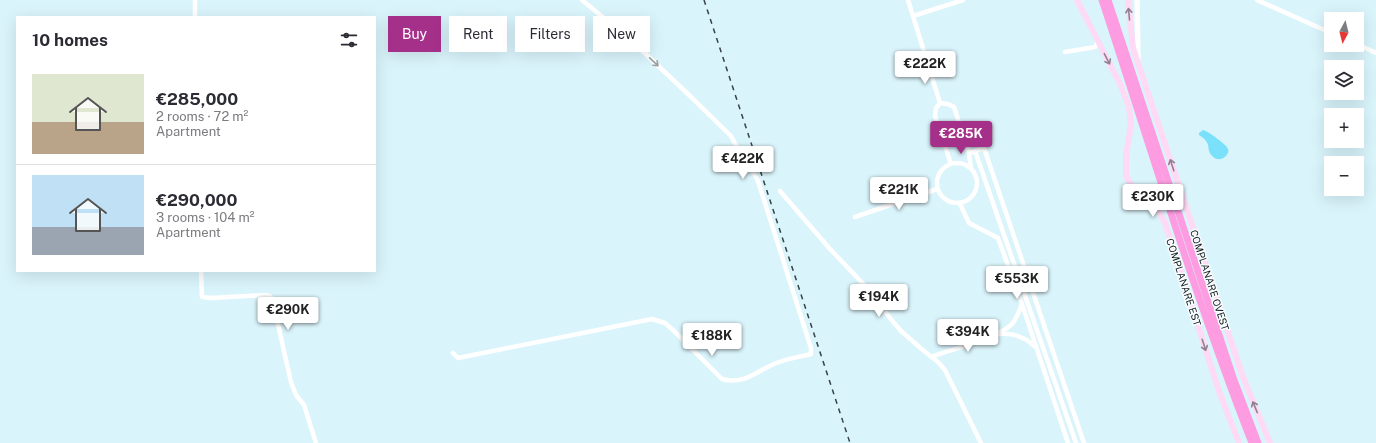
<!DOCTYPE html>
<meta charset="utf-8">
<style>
:root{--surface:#fff;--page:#f2f2f3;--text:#2b2b33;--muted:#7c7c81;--line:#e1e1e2;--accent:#a5308a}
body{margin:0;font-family:"Public Sans",sans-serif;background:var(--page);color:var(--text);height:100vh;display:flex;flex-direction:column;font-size:15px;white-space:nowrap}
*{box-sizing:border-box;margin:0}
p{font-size:13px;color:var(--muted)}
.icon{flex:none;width:22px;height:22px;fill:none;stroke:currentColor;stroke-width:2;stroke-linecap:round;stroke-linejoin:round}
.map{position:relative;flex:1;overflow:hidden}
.drawer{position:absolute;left:16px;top:16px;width:360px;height:256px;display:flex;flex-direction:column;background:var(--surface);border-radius:0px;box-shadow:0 4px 16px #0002}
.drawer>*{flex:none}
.hud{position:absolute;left:388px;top:16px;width:380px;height:36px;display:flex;gap:8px}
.needle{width:26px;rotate:187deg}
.tools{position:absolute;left:1324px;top:12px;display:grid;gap:8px}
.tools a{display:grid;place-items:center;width:40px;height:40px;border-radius:0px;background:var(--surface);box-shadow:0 4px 16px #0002;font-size:20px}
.price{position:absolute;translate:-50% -34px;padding:0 9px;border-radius:4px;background:#fff;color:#222;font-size:13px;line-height:26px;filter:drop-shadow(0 1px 2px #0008)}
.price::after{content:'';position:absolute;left:50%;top:24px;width:12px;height:9px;margin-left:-6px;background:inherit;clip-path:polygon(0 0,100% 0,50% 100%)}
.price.current{background:var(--accent);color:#fff}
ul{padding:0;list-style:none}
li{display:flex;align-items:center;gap:12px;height:100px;padding:0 16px}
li+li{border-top:1px solid var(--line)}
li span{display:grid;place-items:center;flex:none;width:112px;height:80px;border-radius:0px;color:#555}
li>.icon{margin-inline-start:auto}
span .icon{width:48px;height:48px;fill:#fffc;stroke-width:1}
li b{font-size:17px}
h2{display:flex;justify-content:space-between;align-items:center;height:48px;padding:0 16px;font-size:17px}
.chip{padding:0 14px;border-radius:0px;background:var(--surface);box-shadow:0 4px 16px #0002;font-size:14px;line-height:36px}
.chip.current{background:var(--accent);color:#fff}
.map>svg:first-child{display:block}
</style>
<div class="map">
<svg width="1376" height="443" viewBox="0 0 1376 443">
<rect width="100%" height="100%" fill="#daf4fb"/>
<path fill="#7be1fa" d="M 1203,130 C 1208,131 1227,145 1228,149 C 1229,150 1228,152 1228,153 C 1223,162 1213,161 1209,151 C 1208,147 1209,145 1206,141 C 1205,139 1202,137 1199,135 L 1199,133 Z"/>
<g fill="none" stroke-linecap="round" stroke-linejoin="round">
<path stroke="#fff" stroke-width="4.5" d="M 195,0 L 195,17
M 582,0 L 633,42 L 689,95 L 731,136 L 739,151 L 739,159
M 908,0 L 940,103 L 936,108 L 935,116 L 951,164
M 1257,0 L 1331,33
M 913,16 L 963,0
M 1357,44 L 1376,53
M 1065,52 L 1095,47 L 1097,44 L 1097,39
M 940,103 L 948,104 L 954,107 L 969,153 L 971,169
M 975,151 L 1076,443
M 969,153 L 984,148 L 1084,443
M736 165a7 7 0 1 1 14 0a7 7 0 1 1-14 0Z
M937 183a20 20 0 1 1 40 0a20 20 0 1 1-40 0Z
M 780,191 L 830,249 L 873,294 L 890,318 L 901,331 L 924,351 L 938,362 L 945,370 L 981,443
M 960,204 L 969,223 L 998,238 L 1022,304 L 1068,443
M 855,217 L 937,189
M 201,271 L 202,297 L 211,298 L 266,295 L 270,296 L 272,298 L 291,382 L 296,395 L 304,405 L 316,443
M 999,334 C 1013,333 1024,336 1034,346
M 453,353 L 458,358 L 652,319 L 665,323 L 674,331 L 722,379 C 744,385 755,372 774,364 C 785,359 799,357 811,354 L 811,348 L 758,181 L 750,167
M 931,357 C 950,350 1000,337 1012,324 C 1017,318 1019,311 1022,304"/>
<path stroke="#fff" stroke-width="5.5" d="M 1137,0 L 1138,59"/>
<path stroke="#fedaf4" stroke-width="6" d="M 1077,0 L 1120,84 L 1129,107 L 1131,125 L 1126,155 L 1126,176 L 1134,190 L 1158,210 L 1165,223 L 1220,394 L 1239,443
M 1128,0 L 1133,48 L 1243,377 L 1270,443"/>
<path stroke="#fe9ce2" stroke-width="7" d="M 1102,0 C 1151,148 1195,298 1252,443
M 1108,0 L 1234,380 L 1258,443"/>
<path stroke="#364347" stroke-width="1.5" stroke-dasharray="5 5" stroke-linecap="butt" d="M 704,0 L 850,443"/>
</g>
<defs><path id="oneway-shaft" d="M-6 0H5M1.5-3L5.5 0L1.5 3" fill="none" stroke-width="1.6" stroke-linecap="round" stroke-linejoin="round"/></defs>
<g stroke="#908190">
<use href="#oneway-shaft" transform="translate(1129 14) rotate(-95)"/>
<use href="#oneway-shaft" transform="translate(1107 59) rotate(63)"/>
<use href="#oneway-shaft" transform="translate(1172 165) rotate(-108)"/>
<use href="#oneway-shaft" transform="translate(1204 345) rotate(72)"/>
<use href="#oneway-shaft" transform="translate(1255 407) rotate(-112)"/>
</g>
<use stroke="#9da1a2" href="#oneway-shaft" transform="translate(654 62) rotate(43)"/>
<g text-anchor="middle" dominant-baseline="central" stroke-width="3" stroke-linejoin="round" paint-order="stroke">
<g font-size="10" fill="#0a1416" stroke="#f8fdff">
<text transform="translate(1210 280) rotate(72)">COMPLANARE OVEST</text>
<text transform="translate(1184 282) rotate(72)">COMPLANARE EST</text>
</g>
</g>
</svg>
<div class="tools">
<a><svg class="needle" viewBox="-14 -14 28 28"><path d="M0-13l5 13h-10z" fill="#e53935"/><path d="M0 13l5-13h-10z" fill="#7c7c81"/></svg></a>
<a><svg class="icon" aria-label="layers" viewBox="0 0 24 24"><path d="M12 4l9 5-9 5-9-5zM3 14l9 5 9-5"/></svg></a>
<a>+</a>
<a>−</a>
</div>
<b class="price" style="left:925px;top:85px">€222K</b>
<b class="price current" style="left:961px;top:155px">€285K</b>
<b class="price" style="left:743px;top:180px">€422K</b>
<b class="price" style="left:899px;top:211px">€221K</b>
<b class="price" style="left:1153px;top:218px">€230K</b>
<b class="price" style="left:1017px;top:300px">€553K</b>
<b class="price" style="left:879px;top:318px">€194K</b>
<b class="price" style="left:288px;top:331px">€290K</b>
<b class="price" style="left:968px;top:353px">€394K</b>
<b class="price" style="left:712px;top:357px">€188K</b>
<div class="hud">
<a class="chip current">Buy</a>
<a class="chip">Rent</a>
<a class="chip">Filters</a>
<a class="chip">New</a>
</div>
<section class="drawer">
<h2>10 homes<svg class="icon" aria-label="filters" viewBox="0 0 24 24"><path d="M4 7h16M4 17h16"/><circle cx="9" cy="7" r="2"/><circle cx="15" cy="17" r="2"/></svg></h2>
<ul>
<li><span style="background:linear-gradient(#dfe7d0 60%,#b9a48a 0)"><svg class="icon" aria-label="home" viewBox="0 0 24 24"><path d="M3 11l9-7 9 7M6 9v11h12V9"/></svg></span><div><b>€285,000</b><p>2 rooms · 72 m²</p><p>Apartment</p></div></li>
<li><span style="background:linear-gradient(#bfe0f5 65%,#9aa5b1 0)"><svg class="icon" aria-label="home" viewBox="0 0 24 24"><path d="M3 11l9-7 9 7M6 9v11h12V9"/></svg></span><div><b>€290,000</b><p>3 rooms · 104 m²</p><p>Apartment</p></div></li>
</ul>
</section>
</div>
